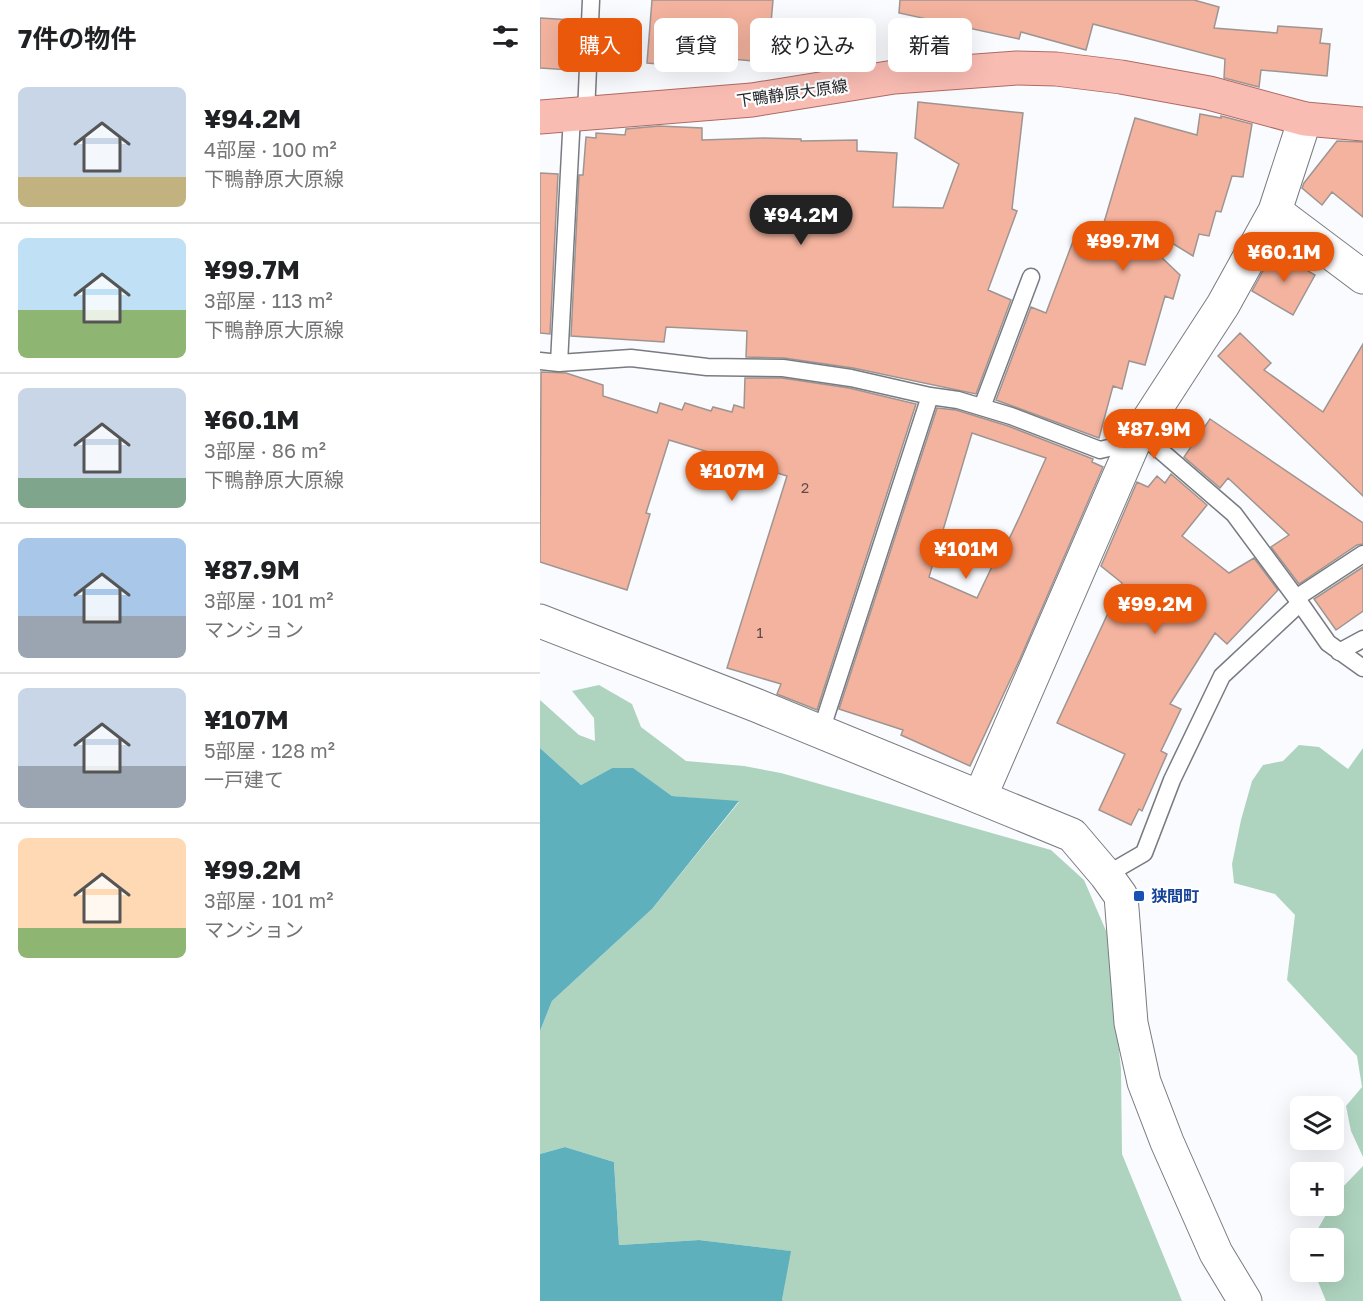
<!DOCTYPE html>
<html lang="ja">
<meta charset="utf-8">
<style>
:root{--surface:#fff;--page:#f6f6f6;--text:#202124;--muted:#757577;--line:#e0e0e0;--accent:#ea580c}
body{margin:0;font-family:"Golos Text","Noto Sans JP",sans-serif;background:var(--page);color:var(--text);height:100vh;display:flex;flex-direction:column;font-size:22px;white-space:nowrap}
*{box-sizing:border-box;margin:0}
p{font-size:20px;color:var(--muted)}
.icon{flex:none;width:33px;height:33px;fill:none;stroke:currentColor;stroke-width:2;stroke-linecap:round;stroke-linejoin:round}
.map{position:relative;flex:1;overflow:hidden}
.side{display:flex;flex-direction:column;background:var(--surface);width:540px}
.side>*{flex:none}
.banner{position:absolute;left:18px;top:18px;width:570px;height:54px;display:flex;gap:12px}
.buttons{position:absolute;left:750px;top:1096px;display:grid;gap:12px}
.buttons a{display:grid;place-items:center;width:54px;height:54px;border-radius:9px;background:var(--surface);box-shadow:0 6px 24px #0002;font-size:30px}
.price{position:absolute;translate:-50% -51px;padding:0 14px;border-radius:21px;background:var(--accent);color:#fff;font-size:20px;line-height:39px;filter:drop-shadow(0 2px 3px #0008)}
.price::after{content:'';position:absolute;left:50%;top:36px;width:18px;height:14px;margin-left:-9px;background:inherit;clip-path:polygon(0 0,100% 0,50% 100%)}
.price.on{background:#222;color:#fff}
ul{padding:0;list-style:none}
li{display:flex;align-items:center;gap:18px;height:150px;padding:0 18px}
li+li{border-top:2px solid var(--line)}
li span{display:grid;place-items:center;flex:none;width:168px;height:120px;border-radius:9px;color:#555}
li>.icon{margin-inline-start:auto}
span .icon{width:72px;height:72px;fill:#fffc;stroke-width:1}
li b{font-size:26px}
h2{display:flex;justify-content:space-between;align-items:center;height:72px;padding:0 18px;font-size:26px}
.chip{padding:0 21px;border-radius:9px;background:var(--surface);box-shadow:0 6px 24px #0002;font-size:21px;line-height:54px}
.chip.on{background:var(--accent);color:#fff}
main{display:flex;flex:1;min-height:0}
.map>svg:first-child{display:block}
</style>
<main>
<section class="side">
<h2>7件の物件<svg class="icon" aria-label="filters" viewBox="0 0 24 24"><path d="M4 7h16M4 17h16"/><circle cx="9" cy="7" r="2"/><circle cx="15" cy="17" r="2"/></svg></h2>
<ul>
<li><span style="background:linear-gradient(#c9d6e8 75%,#c2b280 0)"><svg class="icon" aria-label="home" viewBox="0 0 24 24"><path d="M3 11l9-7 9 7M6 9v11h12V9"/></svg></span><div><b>¥94.2M</b><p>4部屋 · 100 m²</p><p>下鴨静原大原線</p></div></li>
<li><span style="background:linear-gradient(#bfe0f5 60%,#8fb573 0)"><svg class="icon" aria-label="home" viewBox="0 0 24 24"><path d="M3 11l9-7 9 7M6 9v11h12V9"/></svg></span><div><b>¥99.7M</b><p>3部屋 · 113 m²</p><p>下鴨静原大原線</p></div></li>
<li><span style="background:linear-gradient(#c9d6e8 75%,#7fa58c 0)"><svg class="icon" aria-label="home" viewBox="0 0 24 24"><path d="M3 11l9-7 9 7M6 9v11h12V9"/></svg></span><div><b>¥60.1M</b><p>3部屋 · 86 m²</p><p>下鴨静原大原線</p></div></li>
<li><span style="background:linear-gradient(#a9c7e8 65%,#9aa5b1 0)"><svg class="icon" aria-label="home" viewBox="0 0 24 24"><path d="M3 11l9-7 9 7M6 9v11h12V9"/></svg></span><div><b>¥87.9M</b><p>3部屋 · 101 m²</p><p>マンション</p></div></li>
<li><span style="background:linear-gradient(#c9d6e8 65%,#9aa5b1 0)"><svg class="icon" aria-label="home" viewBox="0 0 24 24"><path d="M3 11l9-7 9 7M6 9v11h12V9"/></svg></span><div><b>¥107M</b><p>5部屋 · 128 m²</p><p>一戸建て</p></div></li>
<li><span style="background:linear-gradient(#ffd9b3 75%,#8fb573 0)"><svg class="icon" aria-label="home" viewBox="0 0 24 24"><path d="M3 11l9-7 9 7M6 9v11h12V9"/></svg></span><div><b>¥99.2M</b><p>3部屋 · 101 m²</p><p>マンション</p></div></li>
</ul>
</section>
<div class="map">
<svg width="823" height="1301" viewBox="0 0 823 1301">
<rect width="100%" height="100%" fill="#fafbfe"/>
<path fill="#aed4bf" d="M 59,685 L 92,704 L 101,727 L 146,761 L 204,766 L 241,773 L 511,850 L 544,880 L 567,933 L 581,1069 L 582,1154 L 642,1301 L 243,1301 L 242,1300 L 250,1251 L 159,1240 L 79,1245 L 74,1162 L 25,1147 L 0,1154 L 0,1031 L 12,1001 L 112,909 L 199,802 L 132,796 L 92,768 L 72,768 L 41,785 L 0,748 L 0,700 L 39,735 L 55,741 L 54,718 L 32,691 Z
M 759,745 L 779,747 L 808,769 L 823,748 L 823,1157 L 811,1131 L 806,1106 L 822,1087 L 817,1056 L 747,980 L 755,915 L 735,894 L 694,883 L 692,864 L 701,820 L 712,781 L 723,765 L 743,761 Z
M 823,1166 L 823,1301 L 786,1301 L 774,1272 L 794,1272 L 794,1239 L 772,1239 L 791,1206 L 794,1206 L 797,1193 Z"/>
<path fill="#5fb0bd" d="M 0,748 L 41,785 L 72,768 L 93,768 L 132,796 L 199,801 L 112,909 L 12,1001 L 0,1031 Z
M 25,1147 L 74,1162 L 79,1245 L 159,1240 L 251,1251 L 242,1300 L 243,1301 L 0,1301 L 0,1154 Z"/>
<path fill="#f3b39e" stroke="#9e9592" stroke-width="1.5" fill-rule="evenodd" d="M 112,0 L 233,0 L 231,23 L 311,19 L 313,65 L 269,66 L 170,57 L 169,68 L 107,63 Z
M 360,0 L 654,0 L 679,7 L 674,28 L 737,33 L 738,26 L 782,29 L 780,43 L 790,44 L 787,76 L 721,70 L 719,87 L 684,78 L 685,59 L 553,24 L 546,50 L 481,32 L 479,39 L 359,13 Z
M 0,18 L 33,20 L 31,70 L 0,68 Z
M 378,102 L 483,113 L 472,209 L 477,211 L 448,290 L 471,300 L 436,394 L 313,368 L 244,358 L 206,357 L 207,331 L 126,327 L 124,342 L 31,336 L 39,175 L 43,175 L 46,137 L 56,138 L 56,133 L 85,135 L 86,129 L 119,126 L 162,128 L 162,140 L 223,138 L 261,139 L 261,141 L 317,140 L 317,151 L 357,153 L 353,207 L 403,208 L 419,164 L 375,138 Z
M 660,114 L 681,118 L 681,116 L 712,124 L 703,177 L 692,176 L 681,212 L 676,211 L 669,236 L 659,234 L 653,256 L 606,227 L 599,236 L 640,275 L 633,299 L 625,296 L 605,365 L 589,361 L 582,389 L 573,386 L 559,438 L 456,400 L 491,307 L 506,313 L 538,228 L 560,236 L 595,118 L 657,135 Z
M 797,141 L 823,142 L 823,217 L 792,192 L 782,205 L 762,188 L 764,183 Z
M 0,173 L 18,174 L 10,334 L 0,333 Z
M 734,251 L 775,275 L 753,315 L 712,291 Z
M 700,333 L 731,363 L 724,370 L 783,412 L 823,344 L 823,496 L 678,356 Z
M 1,372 L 26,373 L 63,385 L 63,396 L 117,413 L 120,403 L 142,410 L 145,403 L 171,411 L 173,407 L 192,412 L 194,405 L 204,408 L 205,378 L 242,378 L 309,388 L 376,404 L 277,710 L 237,694 L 241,684 L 187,668 L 247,476 L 129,440 L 106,513 L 110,514 L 87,590 L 0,562 Z
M 397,408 L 416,410 L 468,426 L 553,459 L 552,462 L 563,467 L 480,659 L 430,766 L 361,735 L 363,730 L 299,709 ZM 432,433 L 506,458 L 480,516 L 460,558 L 457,556 L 437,598 L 389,577 Z
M 670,419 L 823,523 L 823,544 L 817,545 L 759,584 L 731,547 L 749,535 L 688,478 L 680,488 L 644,457 Z
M 631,474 L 667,505 L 642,536 L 689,573 L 714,558 L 738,590 L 687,644 L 675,633 L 630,704 L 641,709 L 621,751 L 627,754 L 602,811 L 599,809 L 591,825 L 559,810 L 585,754 L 517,723 L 582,583 L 561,566 L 597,482 L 608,487 L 617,476 L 625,483 Z
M 823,567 L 823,611 L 796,630 L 774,599 Z"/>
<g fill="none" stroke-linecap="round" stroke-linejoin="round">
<defs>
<path id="service" d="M 46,113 L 51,0
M 0,361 L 19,363 L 91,358 L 167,367 L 243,368 L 311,378 L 390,396 L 418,400 L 471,416 L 560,450 L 594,442
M 19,363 L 32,115
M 442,407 L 491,277
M 756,598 L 823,554
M 760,603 L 788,643 L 823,668
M 799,652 L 823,639
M 281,731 L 390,396
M 566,875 L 604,853 L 632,780 L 682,676 L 760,603 L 694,514 L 600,433"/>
<path id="minor" d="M 735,211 L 823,277
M 440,797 L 594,442 L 683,305 L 735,211 L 765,119"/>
<path id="tertiary" d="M 0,621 L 218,706 L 532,835 L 566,875 L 581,896 L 591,1023 L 604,1082 L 627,1142 L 676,1253 L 705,1301"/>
<path id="primary" d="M 0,117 L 212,100 L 354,77 L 477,68 L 516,69 L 581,77 L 669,93 L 765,119 L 823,124"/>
</defs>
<use href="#service" stroke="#797b82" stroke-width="19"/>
<use href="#minor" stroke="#797b82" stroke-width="35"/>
<use href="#tertiary" stroke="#797b82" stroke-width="35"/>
<use href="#primary" stroke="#ad6b63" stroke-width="35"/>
<use href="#service" stroke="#fff" stroke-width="16"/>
<use href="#minor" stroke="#fff" stroke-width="33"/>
<use href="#tertiary" stroke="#fff" stroke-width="33"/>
<use href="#primary" stroke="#f9bcb3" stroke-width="33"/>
</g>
<rect fill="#1a4fb4" stroke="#fff" stroke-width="2" x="593" y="890" width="12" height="12" rx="3"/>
<g text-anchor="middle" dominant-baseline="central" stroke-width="4.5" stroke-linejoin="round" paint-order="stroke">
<g font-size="14" fill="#5b4c48">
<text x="265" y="487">2</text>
<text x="220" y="632">1</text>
</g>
<g font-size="16" fill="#28292c" stroke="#fff">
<text transform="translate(252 93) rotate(-8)">下鴨静原大原線</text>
</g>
<g font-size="16" font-weight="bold" fill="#164399" stroke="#fff" text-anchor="start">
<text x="611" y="896">狭間町</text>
</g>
</g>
</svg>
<div class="buttons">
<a><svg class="icon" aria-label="layers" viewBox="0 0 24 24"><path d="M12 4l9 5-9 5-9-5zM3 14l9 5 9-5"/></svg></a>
<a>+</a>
<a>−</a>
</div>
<b class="price on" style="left:261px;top:246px">¥94.2M</b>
<b class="price" style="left:583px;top:272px">¥99.7M</b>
<b class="price" style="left:744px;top:283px">¥60.1M</b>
<b class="price" style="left:614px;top:460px">¥87.9M</b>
<b class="price" style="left:192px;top:502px">¥107M</b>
<b class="price" style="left:426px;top:580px">¥101M</b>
<b class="price" style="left:615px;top:635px">¥99.2M</b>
<div class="banner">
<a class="chip on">購入</a>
<a class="chip">賃貸</a>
<a class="chip">絞り込み</a>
<a class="chip">新着</a>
</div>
</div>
</main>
